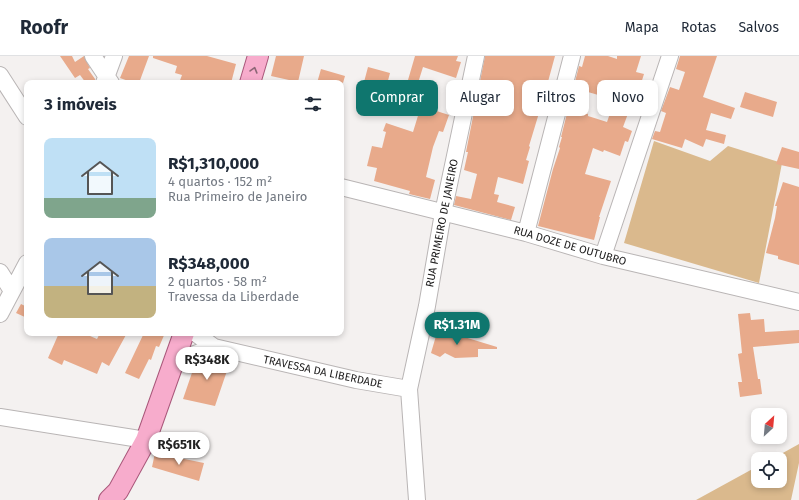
<!DOCTYPE html>
<html lang="pt">
<meta charset="utf-8">
<style>
:root{--surface:#fff;--page:#f2f2f3;--text:#1f2937;--muted:#747a83;--line:#e0e1e3;--accent:#0f766e}
body{margin:0;font-family:"Fira Sans",sans-serif;background:var(--page);color:var(--text);height:100vh;display:flex;flex-direction:column;font-size:15px;white-space:nowrap}
*{box-sizing:border-box;margin:0}
p{font-size:13px;color:var(--muted)}
.icon{flex:none;width:22px;height:22px;fill:none;stroke:currentColor;stroke-width:2;stroke-linecap:round;stroke-linejoin:round}
.map{position:relative;flex:1;overflow:hidden}
.drawer{position:absolute;left:24px;top:24px;width:320px;height:256px;display:flex;flex-direction:column;background:var(--surface);border-radius:8px;box-shadow:0 2px 6px #0003}
.drawer>*{flex:none}
.hud{position:absolute;left:356px;top:24px;width:380px;height:36px;display:flex;gap:8px}
.needle{width:26px;rotate:26deg}
.tools{position:absolute;left:751px;top:352px;display:grid;gap:8px}
.tools a{display:grid;place-items:center;width:36px;height:36px;border-radius:8px;background:var(--surface);box-shadow:0 2px 6px #0003;font-size:20px}
.price{position:absolute;translate:-50% -34px;padding:0 9px;border-radius:14px;background:#fff;color:#222;font-size:13px;line-height:26px;filter:drop-shadow(0 1px 2px #0008)}
.price::after{content:'';position:absolute;left:50%;top:24px;width:12px;height:9px;margin-left:-6px;background:inherit;clip-path:polygon(0 0,100% 0,50% 100%)}
.price.on{background:var(--accent);color:#fff}
ul{padding:0;list-style:none}
li{display:flex;align-items:center;gap:12px;height:100px;padding:0 20px}
li span{display:grid;place-items:center;flex:none;width:112px;height:80px;border-radius:8px;color:#555}
li>.icon{margin-inline-start:auto}
span .icon{width:48px;height:48px;fill:#fffc;stroke-width:1}
li b{font-size:17px}
h2{display:flex;justify-content:space-between;align-items:center;height:48px;padding:0 20px;font-size:17px}
.pill{padding:0 14px;border-radius:8px;background:var(--surface);box-shadow:0 2px 6px #0003;font-size:14px;line-height:36px}
.pill.on{background:var(--accent);color:#fff}
header{display:flex;align-items:center;gap:24px;box-sizing:border-box;height:56px;padding:0 20px;background:var(--surface);border-bottom:1px solid var(--line)}
header strong{font-size:19px}
nav{display:flex;gap:22px;margin-inline-start:auto;font-size:14px}
.map>svg:first-child{display:block}
</style>
<header>
<strong>Roofr</strong>
<nav><a>Mapa</a><a>Rotas</a><a>Salvos</a></nav>
</header>
<div class="map">
<svg width="799" height="444" viewBox="0 0 799 444">
<rect width="100%" height="100%" fill="#f4f1f0"/>
<path fill="#dab98d" d="M 654,85 L 710,105 L 728,90 L 782,107 L 759,227 L 624,187 Z
M 799,388 L 799,407 L 791,444 L 696,444 L 758,410 L 758,425 L 780,425 L 780,403 L 772,403 Z"/>
<path fill="#e8aa8b" fill-rule="evenodd" d="M 60,0 L 72,0 L 75,6 L 84,0 L 90,12 L 88,13 L 95,23 L 95,27 L 86,27 L 80,19 L 75,22 Z
M 129,0 L 149,0 L 139,27 L 134,27 L 120,22 Z
M 153,0 L 207,0 L 236,8 L 231,27 L 179,27 L 182,19 L 175,17 L 177,10 L 153,2 Z
M 276,0 L 304,0 L 298,26 L 271,20 Z
M 415,0 L 458,0 L 456,5 L 461,6 L 456,22 L 423,11 L 418,27 L 408,24 Z
M 485,0 L 555,0 L 543,44 L 547,45 L 543,58 L 539,57 L 529,90 L 530,91 L 526,104 L 529,105 L 523,128 L 498,121 L 494,138 L 499,139 L 497,146 L 515,151 L 511,164 L 454,149 L 456,140 L 471,143 L 477,118 L 464,114 L 468,96 L 466,96 Z
M 585,0 L 608,0 L 617,3 L 617,0 L 641,0 L 636,16 L 644,18 L 632,56 L 629,55 L 623,71 L 632,75 L 628,86 L 625,85 L 620,100 L 604,94 L 603,96 L 593,92 L 585,118 L 611,125 L 599,161 L 600,161 L 594,184 L 538,170 L 553,113 L 560,92 L 559,91 L 562,81 L 561,81 L 579,10 L 582,11 ZM 588,36 L 612,43 L 610,47 L 613,49 L 607,66 L 588,60 L 588,58 L 582,56 Z
M 680,0 L 717,0 L 703,41 L 735,52 L 731,63 L 711,57 L 706,74 L 726,79 L 724,88 L 706,83 L 703,91 L 685,83 L 682,92 L 652,83 L 655,75 L 660,76 L 666,57 L 661,55 L 670,31 L 679,34 L 685,16 L 676,13 Z
M 368,11 L 390,17 L 386,32 L 364,26 Z
M 321,13 L 345,20 L 343,27 L 317,27 Z
M 745,36 L 777,46 L 773,61 L 740,51 Z
M 393,39 L 417,46 L 414,56 L 390,49 Z
M 421,50 L 449,59 L 443,76 L 439,75 L 433,91 L 426,121 L 435,124 L 430,143 L 409,138 L 410,135 L 374,125 L 377,112 L 367,110 L 372,90 L 382,92 L 386,76 L 383,75 L 386,67 L 413,76 Z
M 782,91 L 799,96 L 799,113 L 776,108 Z
M 783,126 L 799,131 L 799,209 L 778,203 L 778,200 L 766,197 L 775,162 L 777,150 L 775,150 Z
M 21,248 L 27,251 L 27,262 L 16,257 Z
M 750,257 L 751,264 L 764,263 L 765,276 L 799,274 L 799,287 L 753,291 L 758,323 L 760,323 L 762,338 L 740,341 L 738,326 L 742,326 L 738,298 L 742,297 L 738,258 Z
M 438,273 L 497,291 L 497,293 L 478,293 L 478,301 L 455,302 L 445,297 L 440,301 L 431,297 Z
M 59,277 L 83,277 L 97,283 L 100,277 L 127,277 L 109,310 L 102,306 L 97,318 L 64,304 L 62,309 L 48,302 Z
M 144,277 L 165,277 L 159,291 L 156,290 L 151,304 L 149,303 L 139,323 L 125,317 Z
M 215,301 L 230,306 L 215,350 L 183,343 L 195,308 Z
M 155,397 L 204,407 L 199,425 L 152,411 Z"/>
<g fill="none" stroke-linecap="round" stroke-linejoin="round">
<defs>
<path id="minor" d="M 93,0 L 111,27
M 0,19 L 27,61
M 104,27 L 114,0
M 341,131 L 526,177 L 603,200 L 799,246
M 526,177 L 572,0
M 603,200 L 670,0
M 0,216 L 12,235
M 0,258 L 27,207
M 195,277 L 214,291 L 356,324 L 409,333
M 175,305 L 214,291
M 0,361 L 146,384
M 417,444 L 409,333 L 427,250 L 443,157 L 476,0"/>
<path id="major" d="M 250,27 L 258,0
M 109,444 L 118,435 L 146,384 L 184,277"/>
</defs>
<use href="#minor" stroke="#b9b5b5" stroke-width="18"/>
<use href="#major" stroke="#a9577a" stroke-width="22"/>
<use href="#minor" stroke="#fff" stroke-width="16"/>
<use href="#major" stroke="#f7accc" stroke-width="20"/>
</g>
<defs><path id="oneway-chevron" d="M-2-3.5L2.5 0L-2 3.5" fill="none" stroke-width="1.6" stroke-linecap="round" stroke-linejoin="round"/></defs>
<use stroke="#8c6676" href="#oneway-chevron" transform="translate(254 14) rotate(-74)"/>
<g text-anchor="middle" dominant-baseline="central" stroke-width="4" stroke-linejoin="round" paint-order="stroke">
<g font-size="11" fill="#222121" stroke="#fff">
<text transform="translate(442 167) rotate(-79)">RUA PRIMEIRO DE JANEIRO</text>
<text transform="translate(570 190) rotate(16)">RUA DOZE DE OUTUBRO</text>
<text transform="translate(323 316) rotate(12)">TRAVESSA DA LIBERDADE</text>
</g>
</g>
</svg>
<div class="tools">
<a><svg class="needle" viewBox="-14 -14 28 28"><path d="M0-13l5 13h-10z" fill="#e53935"/><path d="M0 13l5-13h-10z" fill="#747a83"/></svg></a>
<a><svg class="icon" aria-label="locate" viewBox="0 0 24 24"><circle cx="12" cy="12" r="6"/><path d="M12 2v4M12 18v4M2 12h4M18 12h4"/></svg></a>
</div>
<b class="price on" style="left:457px;top:290px">R$1.31M</b>
<b class="price" style="left:207px;top:325px">R$348K</b>
<b class="price" style="left:179px;top:410px">R$651K</b>
<div class="hud">
<a class="pill on">Comprar</a>
<a class="pill">Alugar</a>
<a class="pill">Filtros</a>
<a class="pill">Novo</a>
</div>
<section class="drawer">
<h2>3 imóveis<svg class="icon" aria-label="filters" viewBox="0 0 24 24"><path d="M4 7h16M4 17h16"/><circle cx="9" cy="7" r="2"/><circle cx="15" cy="17" r="2"/></svg></h2>
<ul>
<li><span style="background:linear-gradient(#bfe0f5 75%,#7fa58c 0)"><svg class="icon" aria-label="home" viewBox="0 0 24 24"><path d="M3 11l9-7 9 7M6 9v11h12V9"/></svg></span><div><b>R$1,310,000</b><p>4 quartos · 152 m²</p><p>Rua Primeiro de Janeiro</p></div></li>
<li><span style="background:linear-gradient(#a9c7e8 60%,#c2b280 0)"><svg class="icon" aria-label="home" viewBox="0 0 24 24"><path d="M3 11l9-7 9 7M6 9v11h12V9"/></svg></span><div><b>R$348,000</b><p>2 quartos · 58 m²</p><p>Travessa da Liberdade</p></div></li>
</ul>
</section>
</div>
